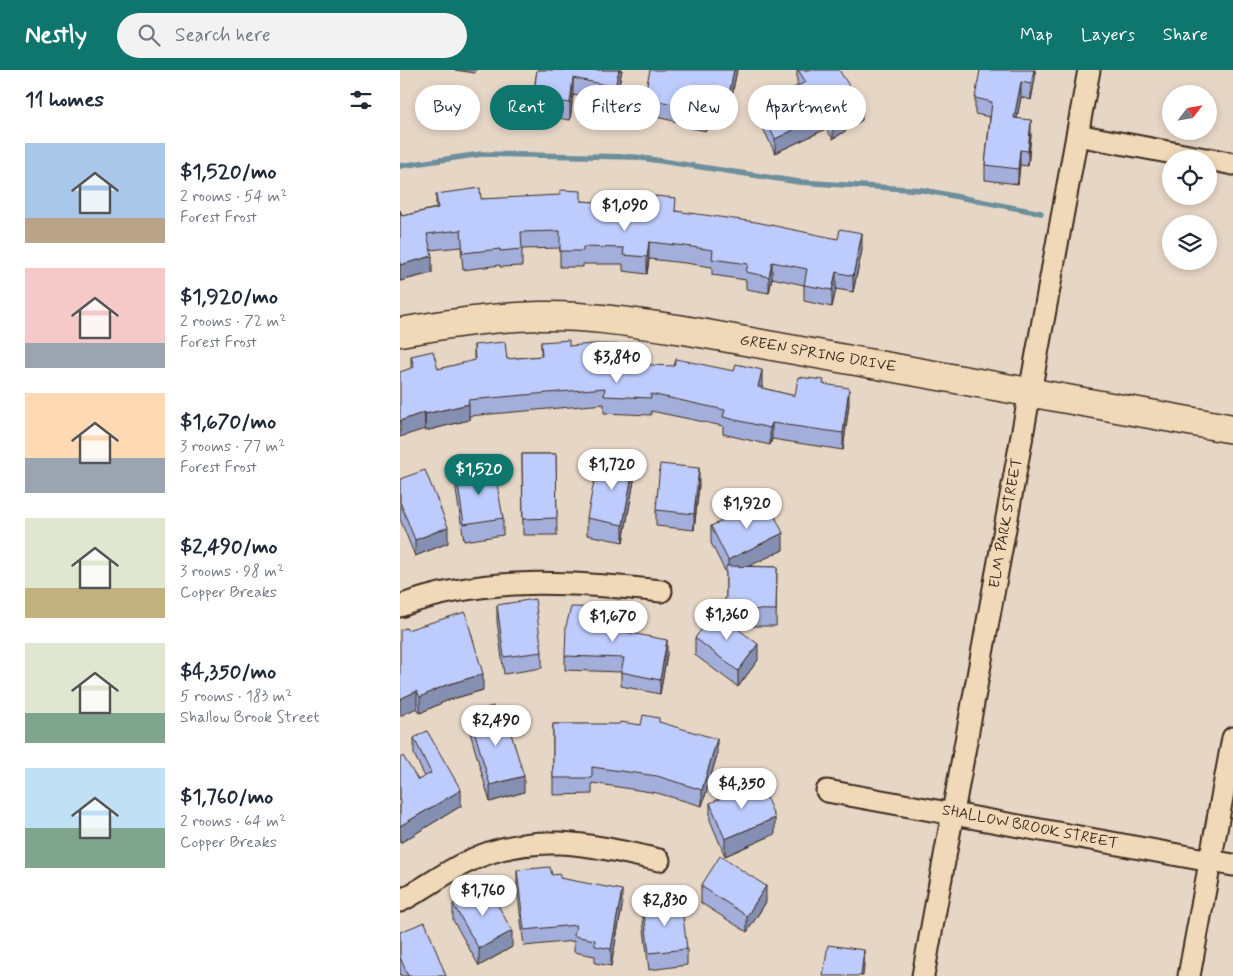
<!DOCTYPE html>
<meta charset="utf-8">
<style>
:root{--surface:#fff;--page:#f2f2f3;--text:#1f2937;--muted:#747a83;--accent:#0f766e}
body{margin:0;font-family:Mynerve,sans-serif;background:var(--page);color:var(--text);height:100vh;display:flex;flex-direction:column;font-size:19px;white-space:nowrap}
*{box-sizing:border-box;margin:0}
p{font-size:16px;color:var(--muted)}
.icon{flex:none;width:28px;height:28px;fill:none;stroke:currentColor;stroke-width:2;stroke-linecap:round;stroke-linejoin:round}
.map{position:relative;flex:1;overflow:hidden}
.side{display:flex;flex-direction:column;background:var(--surface);width:400px}
.side>*{flex:none}
.guide{position:absolute;left:15px;top:15px;width:475px;height:45px;display:flex;gap:10px}
.needle{width:32px;rotate:59deg}
.tools{position:absolute;left:762px;top:15px;display:grid;gap:10px}
.tools a{display:grid;place-items:center;width:55px;height:55px;border-radius:50%;background:var(--surface);box-shadow:0 2px 8px #0003;font-size:25px}
.price{position:absolute;translate:-50% -42px;padding:0 11px;border-radius:18px;background:#fff;color:#222;font-size:16px;line-height:32px;filter:drop-shadow(0 1px 2px #0008)}
.price::after{content:'';position:absolute;left:50%;top:30px;width:15px;height:11px;margin-left:-8px;background:inherit;clip-path:polygon(0 0,100% 0,50% 100%)}
.price.selected{background:var(--accent);color:#fff}
ul{padding:0;list-style:none}
li{display:flex;align-items:center;gap:15px;height:125px;padding:0 25px}
li span{display:grid;place-items:center;flex:none;width:140px;height:100px;border-radius:0px;color:#555}
li>.icon{margin-inline-start:auto}
span .icon{width:60px;height:60px;fill:#fffc;stroke-width:1}
li b{font-size:21px}
h2{display:flex;justify-content:space-between;align-items:center;height:60px;padding:0 25px;font-size:21px}
.tag{padding:0 18px;border-radius:22px;background:var(--surface);box-shadow:0 2px 8px #0003;font-size:18px;line-height:45px}
.tag.selected{background:var(--accent);color:#fff}
header{display:flex;align-items:center;gap:30px;box-sizing:border-box;height:70px;padding:0 25px;background:var(--accent);color:#fff}
header strong{font-size:24px}
nav{display:flex;gap:28px;margin-inline-start:auto;font-size:18px}
.search{width:350px;height:45px;background:var(--page);display:flex;align-items:center;gap:12px;box-sizing:border-box;padding:0 18px;border-radius:28px;color:var(--muted);font-size:19px}
main{display:flex;flex:1;min-height:0}
.map>svg:first-child{display:block}
</style>
<header>
<strong>Nestly</strong>
<div class="search"><svg class="icon" aria-label="search" viewBox="0 0 24 24"><circle cx="10" cy="10" r="6"/><path d="M15 15l6 6"/></svg>Search here</div>
<nav><a>Map</a><a>Layers</a><a>Share</a></nav>
</header>
<main>
<section class="side">
<h2>11 homes<svg class="icon" aria-label="filters" viewBox="0 0 24 24"><path d="M4 7h16M4 17h16"/><circle cx="9" cy="7" r="2"/><circle cx="15" cy="17" r="2"/></svg></h2>
<ul>
<li><span style="background:linear-gradient(#a9c7e8 75%,#b9a48a 0)"><svg class="icon" aria-label="home" viewBox="0 0 24 24"><path d="M3 11l9-7 9 7M6 9v11h12V9"/></svg></span><div><b>$1,520/mo</b><p>2 rooms · 54 m²</p><p>Forest Frost</p></div></li>
<li><span style="background:linear-gradient(#f6c9c9 75%,#9aa5b1 0)"><svg class="icon" aria-label="home" viewBox="0 0 24 24"><path d="M3 11l9-7 9 7M6 9v11h12V9"/></svg></span><div><b>$1,920/mo</b><p>2 rooms · 72 m²</p><p>Forest Frost</p></div></li>
<li><span style="background:linear-gradient(#ffd9b3 65%,#9aa5b1 0)"><svg class="icon" aria-label="home" viewBox="0 0 24 24"><path d="M3 11l9-7 9 7M6 9v11h12V9"/></svg></span><div><b>$1,670/mo</b><p>3 rooms · 77 m²</p><p>Forest Frost</p></div></li>
<li><span style="background:linear-gradient(#dfe7d0 70%,#c2b280 0)"><svg class="icon" aria-label="home" viewBox="0 0 24 24"><path d="M3 11l9-7 9 7M6 9v11h12V9"/></svg></span><div><b>$2,490/mo</b><p>3 rooms · 98 m²</p><p>Copper Breaks</p></div></li>
<li><span style="background:linear-gradient(#dfe7d0 70%,#7fa58c 0)"><svg class="icon" aria-label="home" viewBox="0 0 24 24"><path d="M3 11l9-7 9 7M6 9v11h12V9"/></svg></span><div><b>$4,350/mo</b><p>5 rooms · 183 m²</p><p>Shallow Brook Street</p></div></li>
<li><span style="background:linear-gradient(#bfe0f5 60%,#7fa58c 0)"><svg class="icon" aria-label="home" viewBox="0 0 24 24"><path d="M3 11l9-7 9 7M6 9v11h12V9"/></svg></span><div><b>$1,760/mo</b><p>2 rooms · 64 m²</p><p>Copper Breaks</p></div></li>
</ul>
</section>
<div class="map">
<svg width="833" height="906" viewBox="0 0 833 906">
<rect width="100%" height="100%" fill="#e6d6c6"/>
<filter id="ink" filterUnits="userSpaceOnUse"><feTurbulence type="fractalNoise" baseFrequency=".02" numOctaves="2"/><feDisplacementMap in="SourceGraphic" scale="10" xChannelSelector="R" yChannelSelector="G"/><feConvolveMatrix kernelMatrix="1 2 1 2 8 2 1 2 1" color-interpolation-filters="sRGB"/></filter>
<g filter="url(#ink)">
<g fill="none" stroke-linecap="round" stroke-linejoin="round">
<path stroke="#6d8e9b" stroke-width="5.5" d="M 0,96 L 81,84 L 235,87 L 399,112 L 523,120 L 641,143"/>
<defs>
<path id="minor" d="M 677,65 L 805,89
M 809,89 L 833,94
M 0,536 C 83,505 174,512 261,521
M 427,721 L 833,795
M 0,831 C 24,819 45,802 69,791 C 134,760 192,775 259,790
M 523,906 L 689,0
M 789,906 L 833,668"/>
<path id="tertiary" d="M 0,262 C 47,254 92,247 140,246 C 188,245 236,253 284,260 L 833,359"/>
</defs>
<use href="#minor" stroke="#3b2a1e" stroke-width="25"/>
<use href="#tertiary" stroke="#3b2a1e" stroke-width="31"/>
<use href="#minor" stroke="#f0d9b8" stroke-width="21"/>
<use href="#tertiary" stroke="#f0d9b8" stroke-width="28"/>
</g>
<path fill="#a3afda" stroke="#3b2a1e" d="M 55,0 L 76,0 L 75,3 Z
M 137,0 L 222,0 L 215,33 L 173,25 L 170,50 L 133,44 L 133,28 Z
M 337,0 L 326,55 L 308,53 L 306,61 L 286,57 L 286,54 L 244,44 L 244,28 Z
M 397,0 L 439,0 L 462,50 L 433,69 L 426,59 L 375,83 L 358,48 L 358,34 L 398,16 L 397,13 Z
M 635,0 L 635,8 L 631,30 L 621,27 L 617,48 L 631,65 L 628,96 L 620,95 L 618,114 L 585,110 L 585,95 L 590,47 L 575,44 L 575,28 Z
M 36,124 L 81,129 L 181,131 L 276,141 L 462,180 L 453,222 L 436,219 L 432,237 L 404,231 L 404,215 L 372,208 L 369,223 L 346,219 L 346,210 L 312,205 L 312,197 L 285,193 L 249,189 L 247,204 L 223,201 L 223,194 L 183,194 L 183,197 L 160,197 L 160,178 L 122,179 L 122,196 L 100,197 L 100,195 L 63,200 L 61,177 L 30,180 L 32,203 L 0,211 L 0,140 L 2,146 L 36,138 Z
M 141,272 L 169,276 L 231,294 L 362,316 L 362,318 L 395,326 L 424,314 L 449,334 L 443,380 L 372,369 L 370,375 L 323,364 L 323,356 L 251,341 L 251,345 L 204,343 L 204,334 L 69,346 L 69,350 L 25,361 L 11,298 L 11,286 L 38,299 L 74,291 L 74,275 L 107,289 L 141,286 Z
M 122,384 L 156,384 L 157,465 L 123,465 Z
M 56,403 L 103,448 L 103,465 L 64,471 L 56,420 Z
M 235,405 L 223,472 L 187,465 L 187,448 Z
M 0,409 L 48,473 L 15,486 L 0,449 Z
M 299,415 L 294,460 L 256,456 L 256,440 Z
M 311,456 L 383,480 L 348,496 L 377,497 L 376,556 L 334,556 L 358,590 L 338,617 L 295,585 L 295,568 L 317,543 L 317,539 L 326,528 L 326,503 L 311,473 Z
M 97,535 L 142,582 L 142,598 L 104,604 L 97,551 Z
M 206,558 L 267,584 L 260,624 L 221,616 L 221,602 L 165,600 L 165,586 Z
M 7,560 L 83,620 L 46,631 L 20,643 L 17,638 Z
M 69,643 L 100,659 L 124,722 L 90,732 L 69,659 Z
M 259,652 L 317,685 L 302,736 L 257,723 L 192,713 L 192,724 L 153,725 L 153,654 L 241,655 Z
M 14,668 L 61,736 L 0,773 L 0,688 L 18,710 L 25,707 L 14,684 Z
M 310,733 L 375,764 L 325,786 L 310,750 Z
M 117,800 L 152,805 L 222,837 L 211,896 L 195,893 L 195,886 L 174,882 L 174,871 L 124,876 L 117,817 Z
M 301,816 L 366,832 L 347,862 L 301,833 Z
M 53,834 L 112,877 L 79,896 L 53,850 Z
M 243,835 L 287,879 L 287,895 L 249,900 L 243,851 Z
M 0,862 L 46,906 L 1,906 L 0,903 Z"/>
<path fill="#848fb1" stroke="#3b2a1e" d="M 219,0 L 222,0 L 215,33 L 215,17 Z
M 334,0 L 337,0 L 326,55 L 326,39 Z
M 634,0 L 635,0 L 635,8 L 631,30 L 631,14 Z
M 173,8 L 173,25 L 170,50 L 170,33 Z
M 621,12 L 621,27 L 614,63 L 614,48 Z
M 308,36 L 308,53 L 306,61 L 306,45 Z
M 462,36 L 462,50 L 433,69 L 433,55 Z
M 426,44 L 426,59 L 375,83 L 375,69 Z
M 631,50 L 631,65 L 628,96 L 628,81 Z
M 620,80 L 620,95 L 618,114 L 618,99 Z
M 462,163 L 462,180 L 453,222 L 453,206 Z
M 249,172 L 249,189 L 247,204 L 247,187 Z
M 32,186 L 32,203 L 0,211 L 0,195 Z
M 372,192 L 372,208 L 369,223 L 369,207 Z
M 436,202 L 436,219 L 432,237 L 432,220 Z
M 362,300 L 362,316 L 358,333 L 358,317 Z
M 449,318 L 449,334 L 443,380 L 443,363 Z
M 69,334 L 69,350 L 25,361 L 25,344 Z
M 25,342 L 25,359 L 0,367 L 0,351 Z
M 372,353 L 372,369 L 370,375 L 370,358 Z
M 235,388 L 235,405 L 223,472 L 223,455 Z
M 299,398 L 299,415 L 294,460 L 294,444 Z
M 48,457 L 48,473 L 15,486 L 15,470 Z
M 383,463 L 383,480 L 328,506 L 328,490 Z
M 267,570 L 267,584 L 260,624 L 260,610 Z
M 358,574 L 358,590 L 338,617 L 338,601 Z
M 83,604 L 83,620 L 46,631 L 20,643 L 20,627 L 46,615 Z
M 17,621 L 17,638 L 0,646 L 0,629 Z
M 317,669 L 317,685 L 302,736 L 302,720 Z
M 124,706 L 124,722 L 90,732 L 90,715 Z
M 61,720 L 61,736 L 0,773 L 0,756 Z
M 375,748 L 375,764 L 325,786 L 325,769 Z
M 366,816 L 366,832 L 347,862 L 347,846 Z
M 222,820 L 222,837 L 211,896 L 211,879 Z
M 112,861 L 112,877 L 79,896 L 79,879 Z
M 464,880 L 464,897 L 463,906 L 461,906 Z"/>
<path fill="#bdccfd" stroke="#3b2a1e" d="M 137,0 L 219,0 L 215,17 L 173,8 L 170,33 L 133,28 Z
M 250,0 L 334,0 L 326,39 L 308,36 L 306,45 L 286,41 L 287,37 L 244,28 Z
M 398,0 L 439,0 L 462,36 L 433,55 L 426,44 L 375,69 L 358,34 L 406,12 Z
M 580,0 L 634,0 L 631,14 L 621,12 L 614,48 L 631,50 L 628,81 L 620,80 L 618,99 L 585,95 L 592,32 L 575,28 Z
M 80,118 L 81,129 L 160,125 L 160,120 L 181,121 L 181,131 L 254,136 L 255,126 L 276,128 L 275,141 L 356,152 L 438,169 L 440,159 L 462,163 L 453,206 L 436,202 L 432,220 L 404,215 L 407,199 L 372,192 L 369,207 L 346,202 L 348,194 L 312,189 L 313,180 L 285,176 L 249,172 L 247,187 L 223,185 L 224,178 L 183,177 L 183,181 L 160,181 L 160,161 L 121,162 L 122,179 L 100,181 L 100,179 L 63,183 L 61,160 L 27,164 L 32,186 L 0,195 L 0,140 L 2,146 L 38,138 L 36,124 Z
M 169,270 L 169,276 L 193,274 L 231,275 L 230,294 L 274,296 L 276,289 L 334,301 L 336,294 L 362,300 L 358,317 L 395,326 L 398,307 L 424,310 L 423,314 L 449,318 L 443,363 L 372,353 L 370,358 L 323,347 L 325,340 L 251,324 L 251,328 L 204,326 L 205,318 L 68,330 L 69,334 L 25,344 L 25,342 L 0,351 L 0,302 L 14,297 L 11,286 L 33,281 L 38,299 L 75,290 L 74,275 L 105,272 L 107,289 L 142,286 L 141,272 Z
M 122,384 L 156,384 L 157,448 L 123,449 Z
M 216,385 L 235,388 L 223,455 L 187,448 L 197,395 L 214,398 Z
M 260,394 L 299,398 L 294,444 L 256,440 Z
M 94,397 L 103,448 L 64,454 L 56,403 Z
M 25,400 L 48,457 L 15,470 L 0,432 L 0,409 Z
M 367,430 L 383,463 L 328,490 L 311,456 Z
M 326,496 L 377,497 L 376,540 L 317,539 L 326,528 Z
M 135,529 L 142,582 L 104,587 L 97,535 Z
M 171,537 L 206,538 L 205,558 L 267,570 L 260,610 L 221,602 L 224,588 L 165,586 L 166,556 Z
M 65,542 L 83,604 L 46,615 L 20,627 L 17,621 L 0,629 L 0,560 L 6,558 L 7,560 Z
M 315,542 L 358,574 L 338,601 L 295,568 Z
M 93,636 L 100,659 L 109,657 L 124,706 L 90,715 L 69,643 Z
M 243,645 L 259,648 L 259,652 L 317,669 L 302,720 L 257,706 L 192,697 L 192,708 L 153,708 L 153,654 L 219,654 L 220,652 L 241,655 Z
M 27,661 L 61,720 L 0,756 L 0,688 L 3,686 L 18,710 L 31,703 L 14,668 Z
M 360,712 L 375,748 L 325,769 L 310,733 Z
M 320,786 L 366,816 L 347,846 L 301,816 Z
M 150,797 L 152,805 L 160,804 L 160,808 L 222,820 L 211,879 L 195,876 L 195,870 L 174,866 L 176,855 L 124,860 L 117,800 Z
M 87,815 L 112,861 L 79,879 L 53,834 Z
M 281,830 L 287,879 L 249,883 L 243,835 Z
M 25,852 L 46,906 L 8,906 L 0,887 L 0,862 Z
M 428,875 L 464,880 L 461,906 L 423,906 Z"/>
</g>
<g text-anchor="middle" dominant-baseline="central" stroke-width="4" stroke-linejoin="round" paint-order="stroke">
<g font-size="15" fill="#3b2a1e" stroke="#f0d9b8">
<text transform="translate(418 284) rotate(10)">GREEN SPRING DRIVE</text>
<text transform="translate(606 453) rotate(-80)">ELM PARK STREET</text>
<text transform="translate(630 757) rotate(11)">SHALLOW BROOK STREET</text>
</g>
</g>
</svg>
<div class="tools">
<a><svg class="needle" viewBox="-14 -14 28 28"><path d="M0-13l5 13h-10z" fill="#e53935"/><path d="M0 13l5-13h-10z" fill="#747a83"/></svg></a>
<a><svg class="icon" aria-label="locate" viewBox="0 0 24 24"><circle cx="12" cy="12" r="6"/><path d="M12 2v4M12 18v4M2 12h4M18 12h4"/></svg></a>
<a><svg class="icon" aria-label="layers" viewBox="0 0 24 24"><path d="M12 4l9 5-9 5-9-5zM3 14l9 5 9-5"/></svg></a>
</div>
<b class="price" style="left:225px;top:162px">$1,090</b>
<b class="price" style="left:217px;top:314px">$3,840</b>
<b class="price" style="left:212px;top:421px">$1,720</b>
<b class="price selected" style="left:79px;top:426px">$1,520</b>
<b class="price" style="left:347px;top:460px">$1,920</b>
<b class="price" style="left:327px;top:571px">$1,360</b>
<b class="price" style="left:213px;top:573px">$1,670</b>
<b class="price" style="left:96px;top:677px">$2,490</b>
<b class="price" style="left:342px;top:740px">$4,350</b>
<b class="price" style="left:83px;top:847px">$1,760</b>
<b class="price" style="left:265px;top:857px">$2,830</b>
<div class="guide">
<a class="tag">Buy</a>
<a class="tag selected">Rent</a>
<a class="tag">Filters</a>
<a class="tag">New</a>
<a class="tag">Apartment</a>
</div>
</div>
</main>
